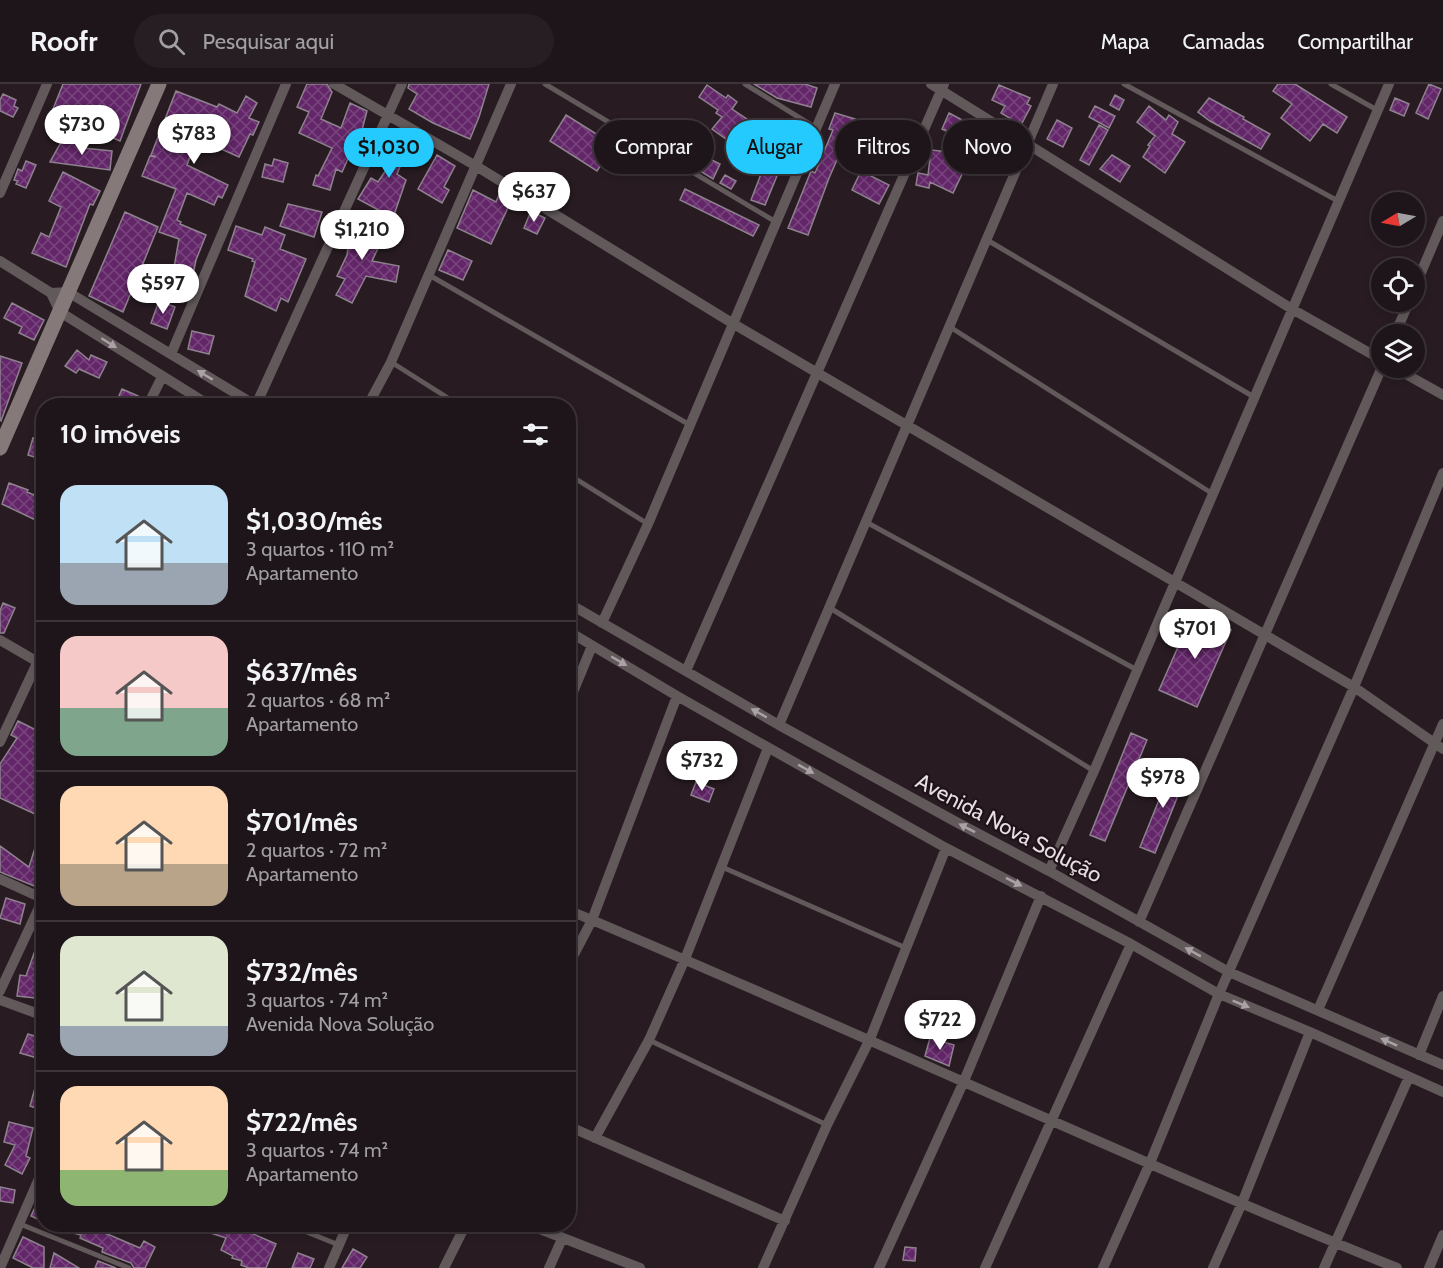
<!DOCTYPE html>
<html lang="pt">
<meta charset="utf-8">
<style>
:root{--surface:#1e151a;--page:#261e23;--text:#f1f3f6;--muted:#a19fa2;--line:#3c3439;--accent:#24c9fe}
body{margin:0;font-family:Cabin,sans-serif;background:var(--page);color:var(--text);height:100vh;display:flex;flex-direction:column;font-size:22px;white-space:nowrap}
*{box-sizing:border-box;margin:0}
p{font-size:20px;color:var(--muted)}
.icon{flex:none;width:33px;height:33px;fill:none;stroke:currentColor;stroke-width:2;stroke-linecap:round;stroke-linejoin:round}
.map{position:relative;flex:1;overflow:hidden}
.side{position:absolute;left:36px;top:314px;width:540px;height:834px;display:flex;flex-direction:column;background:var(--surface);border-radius:24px;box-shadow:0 3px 9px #0003,0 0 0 2px var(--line)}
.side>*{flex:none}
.banner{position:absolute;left:594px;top:36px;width:570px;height:54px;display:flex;gap:12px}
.needle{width:39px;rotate:260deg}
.controls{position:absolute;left:1371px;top:108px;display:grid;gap:12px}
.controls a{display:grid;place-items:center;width:54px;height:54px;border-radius:50%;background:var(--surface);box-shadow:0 3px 9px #0003,0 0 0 2px var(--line);font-size:30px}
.price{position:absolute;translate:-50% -51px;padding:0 14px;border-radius:21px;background:#fff;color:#222;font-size:20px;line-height:39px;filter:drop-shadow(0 2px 3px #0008)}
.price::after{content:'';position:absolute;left:50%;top:36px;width:18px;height:14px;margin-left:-9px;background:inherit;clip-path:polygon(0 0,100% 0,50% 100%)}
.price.current{background:var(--accent);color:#111}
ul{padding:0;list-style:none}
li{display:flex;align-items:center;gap:18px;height:150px;padding:0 24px}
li+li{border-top:2px solid var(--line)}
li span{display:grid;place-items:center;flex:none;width:168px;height:120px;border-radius:18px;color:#555}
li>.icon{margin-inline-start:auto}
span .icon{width:72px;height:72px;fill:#fffc;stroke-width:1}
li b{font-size:26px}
h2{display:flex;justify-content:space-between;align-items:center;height:72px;padding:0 24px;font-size:26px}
.tag{padding:0 21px;border-radius:27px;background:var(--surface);box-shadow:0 3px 9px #0003,0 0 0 2px var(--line);font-size:21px;line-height:54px}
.tag.current{background:var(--accent);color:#111}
header{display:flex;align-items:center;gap:36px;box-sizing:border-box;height:84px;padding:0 30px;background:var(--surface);border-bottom:2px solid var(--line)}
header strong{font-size:28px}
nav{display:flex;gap:33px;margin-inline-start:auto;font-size:21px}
.search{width:420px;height:54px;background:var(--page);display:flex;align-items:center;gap:15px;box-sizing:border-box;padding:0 21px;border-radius:33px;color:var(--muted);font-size:22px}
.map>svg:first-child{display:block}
</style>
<header>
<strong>Roofr</strong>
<div class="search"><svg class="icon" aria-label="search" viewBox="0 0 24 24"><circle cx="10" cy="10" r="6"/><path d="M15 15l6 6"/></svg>Pesquisar aqui</div>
<nav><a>Mapa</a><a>Camadas</a><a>Compartilhar</a></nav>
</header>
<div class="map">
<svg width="1443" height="1184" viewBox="0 0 1443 1184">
<defs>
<pattern id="building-cross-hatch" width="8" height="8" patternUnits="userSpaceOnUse" patternTransform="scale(1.5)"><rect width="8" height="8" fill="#632669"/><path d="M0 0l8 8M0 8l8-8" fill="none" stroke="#79457e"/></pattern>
</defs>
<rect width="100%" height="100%" fill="#281c22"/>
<path fill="url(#building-cross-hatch)" stroke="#8e828e" stroke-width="1.5" d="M 63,0 L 141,0 L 120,57 L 86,42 L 87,39 L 53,25 Z
M 307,0 L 327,0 L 332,8 L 321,35 L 341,44 L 350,19 L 367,27 L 357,65 L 353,64 L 342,88 L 336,85 L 330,106 L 313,101 L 316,91 L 318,92 L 332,64 L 299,49 L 309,28 L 297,23 Z
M 409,0 L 489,0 L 479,33 L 470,55 L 433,39 L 409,25 L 417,10 L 408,4 Z
M 754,0 L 805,0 L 817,4 L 811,23 L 777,14 Z
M 1278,0 L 1295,0 L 1347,33 L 1337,49 L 1323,40 L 1310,57 L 1281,34 L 1292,20 L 1273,7 Z
M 1429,0 L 1441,5 L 1428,35 L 1416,29 Z
M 707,1 L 726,14 L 728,11 L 737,18 L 732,25 L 756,41 L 740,65 L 712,45 L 722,33 L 716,29 L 718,26 L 699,13 Z
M 999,1 L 1030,14 L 1027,20 L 1031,22 L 1021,41 L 1001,29 L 1005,22 L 992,16 Z
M 176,7 L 217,23 L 219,20 L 237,29 L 246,12 L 257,19 L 249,34 L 259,38 L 253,51 L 250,50 L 239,73 L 197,54 L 187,81 L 228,101 L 222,114 L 218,112 L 214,121 L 187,109 L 177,136 L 181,138 L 180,140 L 206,151 L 196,176 L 191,200 L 172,195 L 179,155 L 159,148 L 176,105 L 142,92 L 150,72 L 156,73 L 151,71 Z
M 3,10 L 16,16 L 14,22 L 18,24 L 13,33 L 0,27 L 0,16 Z
M 1115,11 L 1124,16 L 1119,26 L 1110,21 Z
M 1209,14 L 1244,33 L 1243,35 L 1270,50 L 1261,65 L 1210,37 L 1198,28 Z
M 1395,14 L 1409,20 L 1404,32 L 1390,26 Z
M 1095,22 L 1115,32 L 1109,44 L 1089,33 Z
M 1149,22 L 1166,36 L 1169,31 L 1178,38 L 1172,50 L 1185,58 L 1165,89 L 1143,73 L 1150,62 L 1148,61 L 1155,52 L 1137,38 Z
M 835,29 L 855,35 L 829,94 L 808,151 L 788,144 L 811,87 L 815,89 L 833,46 L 829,45 Z
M 949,29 L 983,47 L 976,60 L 942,45 Z
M 566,31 L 614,61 L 597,87 L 550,57 Z
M 1057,36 L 1072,44 L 1063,63 L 1047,55 Z
M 893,37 L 907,43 L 897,78 L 882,74 Z
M 1099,41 L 1108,46 L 1089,81 L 1080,76 Z
M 395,46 L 412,54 L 397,90 L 406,96 L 393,134 L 358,115 L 371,94 L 378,98 L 392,77 L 384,74 Z
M 781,47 L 790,53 L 779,70 L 789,75 L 782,89 L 779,87 L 765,121 L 751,116 L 774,56 Z
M 64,53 L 83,64 L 112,67 L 110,86 L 50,78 Z
M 931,66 L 967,70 L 965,84 L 953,109 L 930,98 L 929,104 L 916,101 L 918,89 L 928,91 Z
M 437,71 L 455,82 L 444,103 L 449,106 L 442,119 L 418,105 Z
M 1112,71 L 1130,82 L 1120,98 L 1100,85 Z
M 704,72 L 720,80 L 713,95 L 697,85 Z
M 274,75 L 288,79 L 283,98 L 262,93 L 265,80 L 272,82 Z
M 26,77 L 36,81 L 26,104 L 16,100 L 18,97 L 14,96 L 18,85 L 22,87 Z
M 861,87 L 889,101 L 879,120 L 852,106 Z
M 63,88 L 100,107 L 93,121 L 90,120 L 66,183 L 32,169 L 41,149 L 49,153 L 61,123 L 49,117 Z
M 725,91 L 736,97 L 731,105 L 720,99 Z
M 685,105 L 759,141 L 753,152 L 680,116 Z
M 473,106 L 496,118 L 501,106 L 513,113 L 491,160 L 457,144 Z
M 288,120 L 322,128 L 314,153 L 280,142 Z
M 531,127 L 545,134 L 537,150 L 524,144 Z
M 125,128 L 158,143 L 123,228 L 89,212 Z
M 352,130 L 368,132 L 365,155 L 379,162 L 372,177 L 399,182 L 396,198 L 366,192 L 352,219 L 336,211 L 345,195 L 337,192 L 347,171 Z
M 236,142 L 262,151 L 265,143 L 285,151 L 280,165 L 306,175 L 288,218 L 281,214 L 276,227 L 245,212 L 255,178 L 252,177 L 253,175 L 228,166 Z
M 448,166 L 472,177 L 463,196 L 439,186 Z
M 159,217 L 175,223 L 167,245 L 151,239 Z
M 12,219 L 44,236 L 34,256 L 19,249 L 22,243 L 4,234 Z
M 192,247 L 214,252 L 209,270 L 188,265 Z
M 77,266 L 89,276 L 91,271 L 107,278 L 99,294 L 79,285 L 76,289 L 65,282 Z
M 0,272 L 22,279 L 1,337 L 0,336 Z
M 122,305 L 138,312 L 134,321 L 115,321 Z
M 33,354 L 44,357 L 44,376 L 28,371 Z
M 9,399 L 28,406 L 27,408 L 44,415 L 44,440 L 2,420 Z
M 3,519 L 15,524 L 4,549 L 0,549 L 0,527 Z
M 1193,529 L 1231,546 L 1197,623 L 1159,606 Z
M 18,637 L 44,650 L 44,715 L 35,730 L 0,714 L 0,680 L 17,654 L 11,651 Z
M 1131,649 L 1147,656 L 1105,757 L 1090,751 Z
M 1164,685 L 1185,694 L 1155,769 L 1140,763 L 1163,706 L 1157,704 Z
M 696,698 L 714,705 L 709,718 L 691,711 Z
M 41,745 L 44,745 L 44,782 L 39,804 L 0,788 L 0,762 L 29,783 Z
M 6,814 L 25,820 L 20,840 L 0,834 Z
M 43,844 L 44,879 L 38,892 L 35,914 L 17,912 L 20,891 L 26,892 Z
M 28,950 L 44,955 L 34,973 L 20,969 Z
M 930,954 L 954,961 L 949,982 L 925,972 Z
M 35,1004 L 44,1007 L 44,1027 L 30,1022 Z
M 9,1038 L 33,1044 L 26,1072 L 30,1074 L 22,1090 L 5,1081 L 15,1061 L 4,1058 Z
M 0,1103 L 15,1106 L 13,1119 L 0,1117 Z
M 44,1105 L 44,1138 L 31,1132 Z
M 53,1140 L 96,1140 L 107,1145 L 105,1149 L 140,1164 L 144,1157 L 155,1163 L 145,1184 L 134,1184 L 131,1179 L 102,1168 L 103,1164 L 80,1154 L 81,1151 L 53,1144 Z
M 189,1140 L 243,1140 L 251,1143 L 249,1148 L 276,1160 L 266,1184 L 249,1184 L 241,1181 L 242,1177 L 232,1174 L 233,1172 L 221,1166 L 226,1154 L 189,1142 Z
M 23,1153 L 44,1163 L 44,1184 L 33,1184 L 13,1174 Z
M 905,1163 L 916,1164 L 915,1177 L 903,1176 Z
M 353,1165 L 367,1173 L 360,1184 L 342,1184 Z
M 54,1169 L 79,1184 L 50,1184 Z
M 298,1169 L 314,1175 L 310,1184 L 292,1184 Z
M 98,1177 L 116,1184 L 95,1184 Z"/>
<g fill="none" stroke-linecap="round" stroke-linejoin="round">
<path stroke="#61595a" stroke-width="5" d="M 545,0 L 776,138
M 745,0 L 816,44
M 1124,0 L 1338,117
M 1331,0 L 1377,26
M 987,156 L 1254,313
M 429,191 L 690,341
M 950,243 L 1213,410
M 391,278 L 459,321
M 568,390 L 648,440
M 866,438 L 1137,586
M 830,524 L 1094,687
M 722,783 L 906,864
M 649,956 L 827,1041
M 20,1140 L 129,1184
M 287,1140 L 339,1161"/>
<path stroke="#61595a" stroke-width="10" d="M 334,0 L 476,82 L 732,239 L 1354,603 L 1443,665
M 931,0 L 1292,225 L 1382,276
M 0,109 L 47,0
M 0,177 L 51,209 L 60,228 L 209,321
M 1414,205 L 1443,137
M 51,209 L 68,208 L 255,321
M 1395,250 L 1409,218
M 171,270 L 286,0
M 1395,284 L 1443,311
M 148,321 L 162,293
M 256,321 L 402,0
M 368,321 L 391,278 L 511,0
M 568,519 L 779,641 L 958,739 L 1049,787 L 1229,888 L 1443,981
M 602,539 L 648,440 L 835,0
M 568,547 L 677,612 L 946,764 L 1131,860 L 1219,910 L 1310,948 L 1443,1008
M 0,556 L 43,581
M 686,587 L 944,0
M 568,620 L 592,562
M 779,641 L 1053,0
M 0,658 L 44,564
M 1049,787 L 1094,687 L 1389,0
M 0,795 L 44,815
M 568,826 C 846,942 1118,1071 1397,1184
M 1139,838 L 1382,283
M 568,882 L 592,836 L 677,612
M 0,907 L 44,813
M 0,916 L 44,932
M 1318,926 L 1443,640
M 1419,971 L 1443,912
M 568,1042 L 785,1137
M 595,1054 L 649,956 L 685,875 L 768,664
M 527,1140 L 640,1184
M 0,1184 L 44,1083
M 329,1184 L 348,1140
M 444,1184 L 466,1140
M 549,1184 L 562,1155
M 763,1184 L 827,1041 L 870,955 L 946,764
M 879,1184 L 964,997 L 1041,812
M 985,1184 L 1131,860
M 1103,1184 L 1150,1079 L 1219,910 L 1354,603 L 1443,389
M 1213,1184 L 1242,1119 L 1310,948
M 1324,1184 L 1409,993
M 1429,1184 L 1443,1151"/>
<path stroke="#86797a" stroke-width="15" d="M 0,364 L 159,0"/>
</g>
<defs><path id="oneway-solid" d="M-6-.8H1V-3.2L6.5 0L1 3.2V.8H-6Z" transform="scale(1.5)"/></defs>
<g fill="#aba2a5">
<use href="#oneway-solid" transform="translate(109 259) rotate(32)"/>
<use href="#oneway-solid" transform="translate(205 291) rotate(-149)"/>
<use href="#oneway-solid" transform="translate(619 577) rotate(30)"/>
<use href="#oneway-solid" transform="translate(759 629) rotate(-150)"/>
<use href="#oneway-solid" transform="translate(806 685) rotate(29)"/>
<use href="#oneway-solid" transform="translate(967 744) rotate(-153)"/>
<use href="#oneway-solid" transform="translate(1014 798) rotate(27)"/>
<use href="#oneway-solid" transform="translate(1193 868) rotate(-151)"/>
<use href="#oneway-solid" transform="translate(1241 920) rotate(22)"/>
<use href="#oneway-solid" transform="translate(1389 958) rotate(-156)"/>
</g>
<g text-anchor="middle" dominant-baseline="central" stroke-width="4.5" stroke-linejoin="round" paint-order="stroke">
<g font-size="22" fill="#e7dee2" stroke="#1f1319">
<text transform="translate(1009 744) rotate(28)">Avenida Nova Solução</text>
</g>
</g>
</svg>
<div class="controls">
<a><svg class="needle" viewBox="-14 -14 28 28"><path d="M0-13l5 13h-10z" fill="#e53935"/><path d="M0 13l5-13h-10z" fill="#a19fa2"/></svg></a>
<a><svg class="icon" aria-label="locate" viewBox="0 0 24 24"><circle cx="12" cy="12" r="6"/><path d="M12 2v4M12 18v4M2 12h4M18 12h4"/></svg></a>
<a><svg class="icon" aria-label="layers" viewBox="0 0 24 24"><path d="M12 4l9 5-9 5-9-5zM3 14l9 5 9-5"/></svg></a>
</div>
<b class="price" style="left:82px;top:72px">$730</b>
<b class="price" style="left:194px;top:81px">$783</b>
<b class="price current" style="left:389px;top:95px">$1,030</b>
<b class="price" style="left:534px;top:139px">$637</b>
<b class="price" style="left:362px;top:177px">$1,210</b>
<b class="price" style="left:163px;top:231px">$597</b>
<b class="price" style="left:1195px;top:576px">$701</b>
<b class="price" style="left:702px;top:708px">$732</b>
<b class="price" style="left:1163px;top:725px">$978</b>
<b class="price" style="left:940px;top:967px">$722</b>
<div class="banner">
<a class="tag">Comprar</a>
<a class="tag current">Alugar</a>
<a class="tag">Filtros</a>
<a class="tag">Novo</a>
</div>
<section class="side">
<h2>10 imóveis<svg class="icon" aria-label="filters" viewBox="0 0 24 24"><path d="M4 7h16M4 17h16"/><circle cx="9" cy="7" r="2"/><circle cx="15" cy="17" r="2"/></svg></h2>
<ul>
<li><span style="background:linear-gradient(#bfe0f5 65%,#9aa5b1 0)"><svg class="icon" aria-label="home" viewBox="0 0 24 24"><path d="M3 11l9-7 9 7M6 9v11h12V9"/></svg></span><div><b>$1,030/mês</b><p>3 quartos · 110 m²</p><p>Apartamento</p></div></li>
<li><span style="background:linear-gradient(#f6c9c9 60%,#7fa58c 0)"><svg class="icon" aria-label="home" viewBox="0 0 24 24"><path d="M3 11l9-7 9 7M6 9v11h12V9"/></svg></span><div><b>$637/mês</b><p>2 quartos · 68 m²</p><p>Apartamento</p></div></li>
<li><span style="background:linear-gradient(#ffd9b3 65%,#b9a48a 0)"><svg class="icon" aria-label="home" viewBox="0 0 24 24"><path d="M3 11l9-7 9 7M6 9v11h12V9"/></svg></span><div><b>$701/mês</b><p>2 quartos · 72 m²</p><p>Apartamento</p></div></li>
<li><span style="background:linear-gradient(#dfe7d0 75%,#9aa5b1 0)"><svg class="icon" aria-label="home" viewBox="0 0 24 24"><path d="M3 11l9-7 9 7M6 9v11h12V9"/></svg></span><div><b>$732/mês</b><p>3 quartos · 74 m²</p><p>Avenida Nova Solução</p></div></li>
<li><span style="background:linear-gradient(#ffd9b3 70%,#8fb573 0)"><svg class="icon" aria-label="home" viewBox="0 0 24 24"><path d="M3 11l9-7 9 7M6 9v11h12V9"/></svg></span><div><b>$722/mês</b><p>3 quartos · 74 m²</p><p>Apartamento</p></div></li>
</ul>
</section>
</div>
